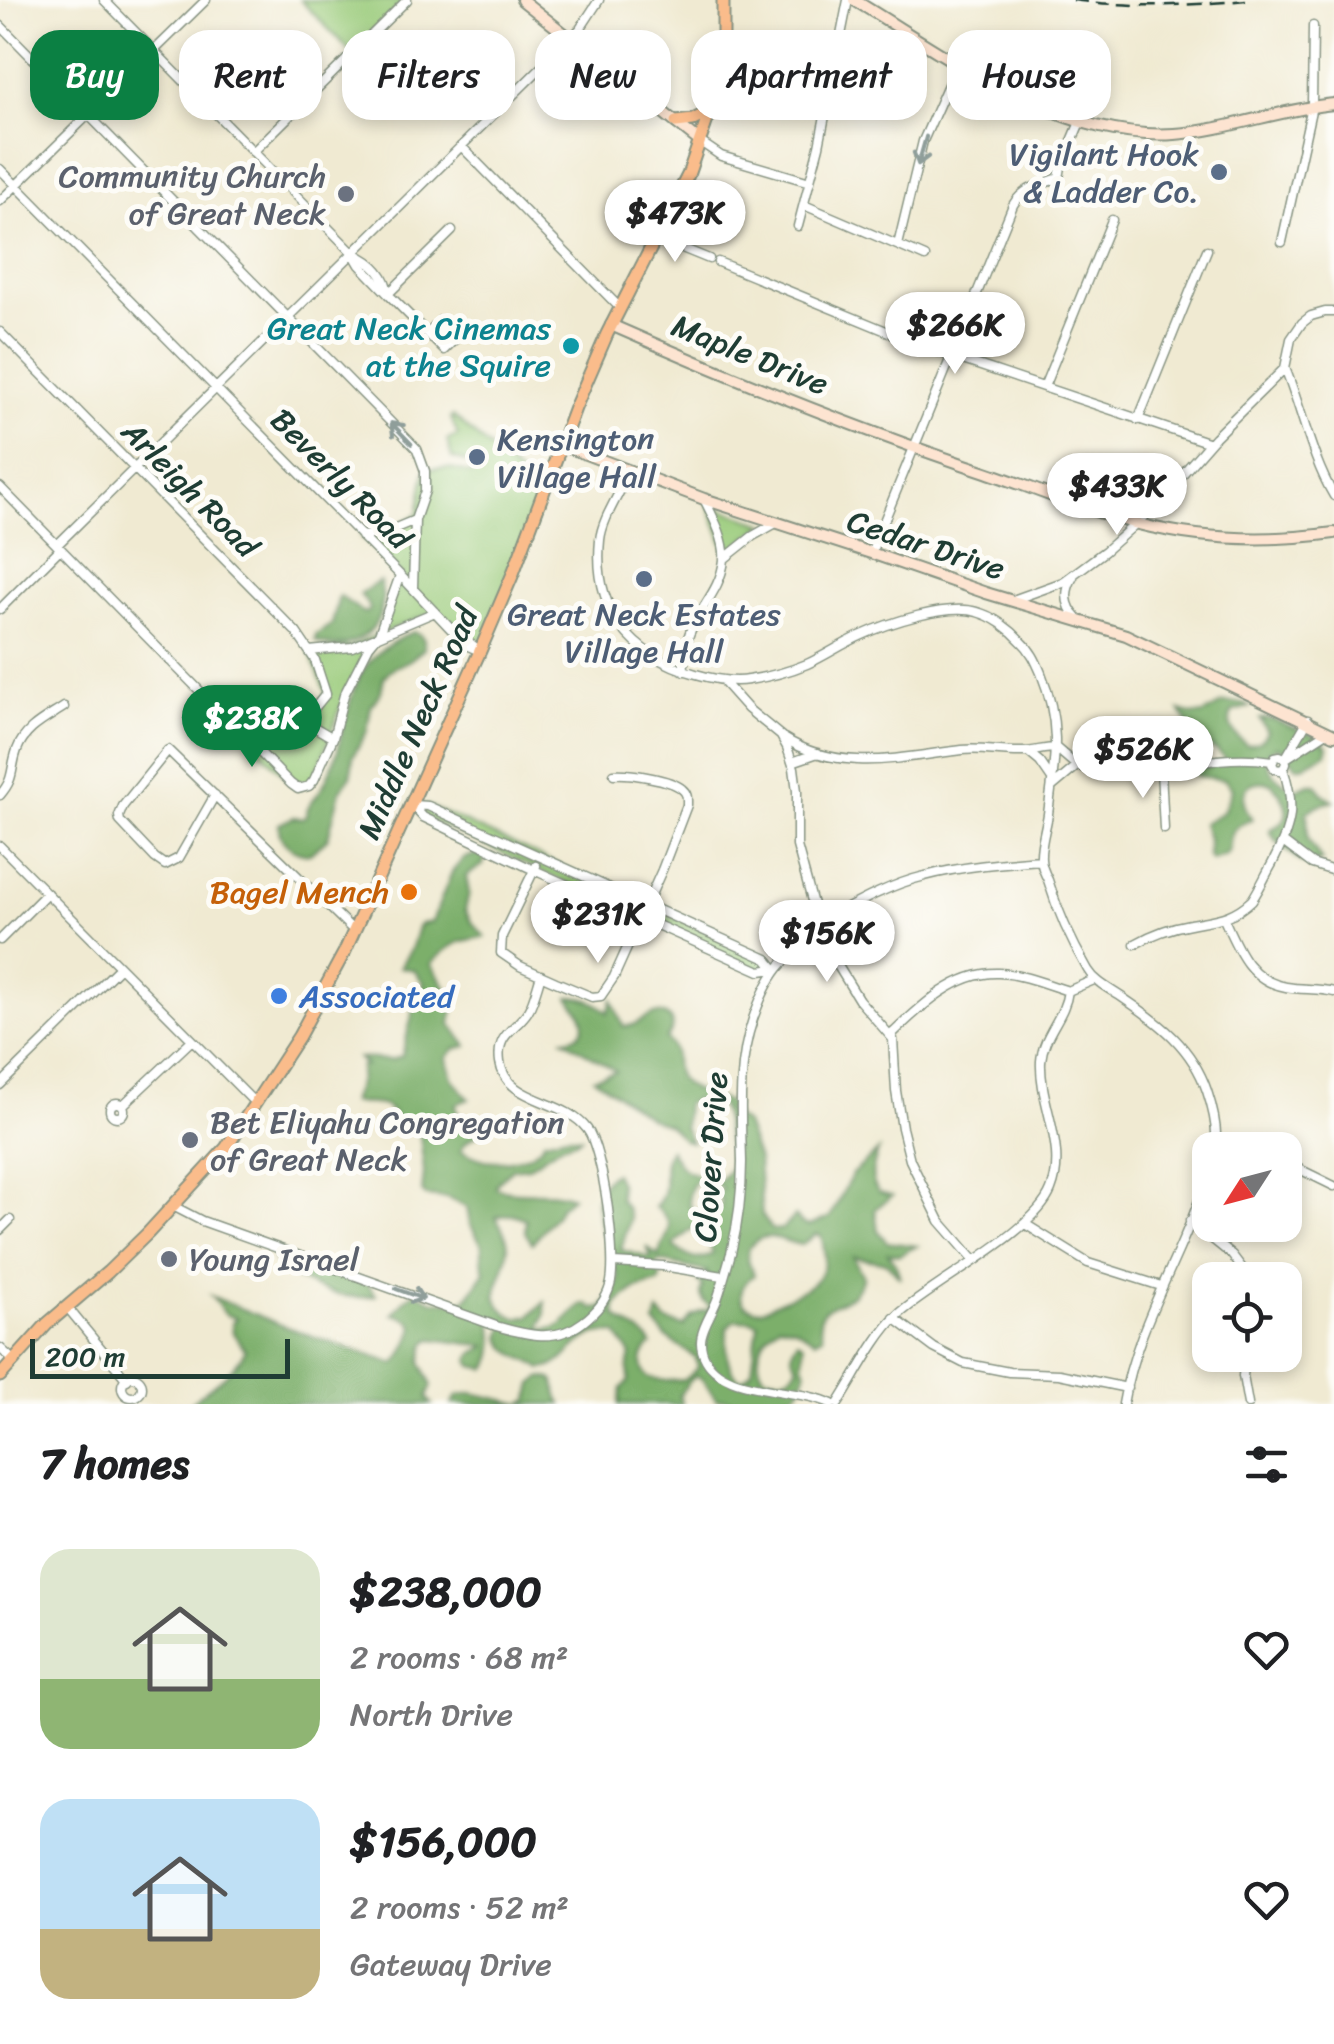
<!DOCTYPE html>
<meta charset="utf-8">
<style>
:root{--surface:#fff;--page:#f2f2f2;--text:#202124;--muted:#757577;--accent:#0b8043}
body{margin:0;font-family:Sriracha,sans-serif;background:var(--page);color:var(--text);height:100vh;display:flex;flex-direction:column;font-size:38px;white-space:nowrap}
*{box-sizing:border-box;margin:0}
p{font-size:32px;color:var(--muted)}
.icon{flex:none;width:55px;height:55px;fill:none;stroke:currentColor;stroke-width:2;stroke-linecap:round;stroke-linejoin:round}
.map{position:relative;height:1404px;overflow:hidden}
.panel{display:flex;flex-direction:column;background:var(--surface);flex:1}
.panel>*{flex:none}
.guide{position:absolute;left:30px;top:30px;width:1275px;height:90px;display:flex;gap:20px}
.needle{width:65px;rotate:234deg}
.fabs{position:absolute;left:1192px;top:1132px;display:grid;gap:20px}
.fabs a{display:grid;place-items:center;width:110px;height:110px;border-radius:20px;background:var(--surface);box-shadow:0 5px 15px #0003;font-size:50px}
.scale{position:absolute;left:30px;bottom:25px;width:260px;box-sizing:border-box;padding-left:10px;border:5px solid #1f3d34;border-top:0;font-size:28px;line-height:35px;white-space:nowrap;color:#1f3d34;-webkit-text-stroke:8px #fdfcf7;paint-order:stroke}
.price{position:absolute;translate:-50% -85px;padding:0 22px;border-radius:35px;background:#fff;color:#222;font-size:32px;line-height:65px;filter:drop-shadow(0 2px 5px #0008)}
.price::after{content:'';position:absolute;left:50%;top:60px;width:30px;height:22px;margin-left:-15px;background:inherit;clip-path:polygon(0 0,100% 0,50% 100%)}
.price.current{background:var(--accent);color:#fff}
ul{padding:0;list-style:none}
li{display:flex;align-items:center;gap:30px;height:250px;padding:0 40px}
li span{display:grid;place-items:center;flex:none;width:280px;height:200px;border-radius:30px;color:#555}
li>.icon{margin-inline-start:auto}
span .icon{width:120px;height:120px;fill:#fffc;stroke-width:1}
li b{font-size:42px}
h2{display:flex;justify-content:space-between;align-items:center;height:120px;padding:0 40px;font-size:42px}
.pill{padding:0 35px;border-radius:30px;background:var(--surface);box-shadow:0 5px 15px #0003;font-size:35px;line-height:90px}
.pill.current{background:var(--accent);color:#fff}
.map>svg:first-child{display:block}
</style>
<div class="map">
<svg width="1334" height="1404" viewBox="0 0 1334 1404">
<rect width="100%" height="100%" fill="#fdfcf7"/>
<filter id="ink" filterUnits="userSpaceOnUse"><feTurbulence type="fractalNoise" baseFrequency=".01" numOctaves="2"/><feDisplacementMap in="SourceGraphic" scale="20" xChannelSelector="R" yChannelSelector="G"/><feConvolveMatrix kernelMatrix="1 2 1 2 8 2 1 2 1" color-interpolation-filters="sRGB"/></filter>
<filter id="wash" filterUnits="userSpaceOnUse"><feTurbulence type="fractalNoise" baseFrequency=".0048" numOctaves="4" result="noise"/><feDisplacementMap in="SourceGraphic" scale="40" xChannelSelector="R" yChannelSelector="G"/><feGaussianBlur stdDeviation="2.25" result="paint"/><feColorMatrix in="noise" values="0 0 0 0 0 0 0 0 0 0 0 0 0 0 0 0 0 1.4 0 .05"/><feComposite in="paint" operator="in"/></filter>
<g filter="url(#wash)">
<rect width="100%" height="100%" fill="#f0ead2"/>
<path fill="#9acb7a" stroke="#5c8457" stroke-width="2.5" d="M 300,0 L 407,0 L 353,54 Z
M 453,416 L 543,495 L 480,651 L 435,612 L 379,634 L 340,708 L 314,780 L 298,789 L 234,724 L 251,731 L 300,726 L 326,693 L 309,651 L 352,647 L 379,634 L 400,575 L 361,536 L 381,534 L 418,514 L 425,471 C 441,465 455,469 471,474 L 478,469 L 471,464 L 452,458 L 447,440 L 458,436 L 451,418 Z
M 709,505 L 765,524 L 727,553 Z
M 412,805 L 428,806 L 767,959 L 775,969 L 760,971 L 423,817 Z"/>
<path fill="#7baf6a" stroke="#4d764f" stroke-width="2.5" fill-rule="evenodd" d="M 380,581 C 381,589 384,597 382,605 C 377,638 344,653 315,641 L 316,635 L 332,624 L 339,596 L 364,613 L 368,612 L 370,608 L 360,594 Z
M 413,632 L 420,634 L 424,640 L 424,649 L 410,660 L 390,670 L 384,677 L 381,692 L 371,706 L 367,731 L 353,756 L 351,776 L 340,791 L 328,838 L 310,854 C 293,853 277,842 279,824 L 294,817 L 302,818 L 306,815 C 308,802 315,800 321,789 C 326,782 334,761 337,753 C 340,743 341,732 344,722 C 358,674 365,653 413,632 Z
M 1222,703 L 1242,703 L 1249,707 L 1233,711 C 1224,726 1236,736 1247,745 C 1257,744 1262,741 1267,732 L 1260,719 C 1275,718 1279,722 1292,727 C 1309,734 1315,731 1328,746 L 1326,753 L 1303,766 L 1296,766 L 1282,749 L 1276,747 L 1267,754 C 1266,773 1281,781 1295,790 L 1309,784 L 1316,784 L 1323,794 L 1334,801 L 1319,805 L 1307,812 L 1308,839 L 1322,861 C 1300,866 1301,862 1286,849 C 1278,842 1274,841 1270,830 C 1275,827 1280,825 1284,820 C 1292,808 1279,791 1271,783 C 1242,777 1237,798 1252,819 C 1237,823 1228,834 1230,849 L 1226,855 L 1212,860 L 1208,857 L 1208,839 L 1203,823 L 1223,812 L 1232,789 L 1225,780 L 1198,776 L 1181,769 L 1204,768 L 1227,760 L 1216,750 L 1201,743 L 1180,711 C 1201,718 1205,715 1222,703 Z
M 481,852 L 485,855 L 483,865 L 466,876 L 469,893 L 465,910 L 471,921 L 485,937 C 459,940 449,944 431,964 L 454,1000 L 451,1025 L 467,1046 L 454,1049 L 447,1058 L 452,1078 L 469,1099 L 456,1104 C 459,1131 473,1119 492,1124 C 484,1136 465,1135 461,1151 C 469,1154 476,1158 485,1160 C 504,1163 537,1159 544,1140 L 566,1135 L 581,1137 L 575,1141 L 561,1145 L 528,1167 L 512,1169 L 497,1183 L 496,1188 C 521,1197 547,1187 572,1197 L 560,1207 L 555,1216 L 532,1243 L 525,1232 L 526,1219 L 513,1214 L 496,1217 C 501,1227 508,1236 508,1247 C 509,1277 476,1298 517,1319 L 529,1316 L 545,1302 L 545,1315 L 540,1328 C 561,1334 569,1315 583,1304 L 589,1305 L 592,1309 L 602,1308 L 616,1287 L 618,1276 C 615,1268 610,1262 608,1254 C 605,1241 610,1251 605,1238 C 597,1214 588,1189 614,1173 L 619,1183 L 620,1200 L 627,1209 L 630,1219 L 621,1250 L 649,1258 L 651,1257 L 647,1247 L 658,1256 C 667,1232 679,1226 655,1207 C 673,1188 657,1169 670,1149 C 685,1180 693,1170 719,1181 L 730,1168 C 729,1153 725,1113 718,1103 L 696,1099 L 686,1104 L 684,1127 L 691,1142 L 683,1140 L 669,1125 L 650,1118 L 594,1078 L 616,1071 L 562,1038 C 574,1040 587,1033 583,1019 C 581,1011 572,1003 569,997 C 583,996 598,1002 608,1013 L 612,1000 L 623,1026 C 639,1028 648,1011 661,1014 C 677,1019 673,1031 666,1039 C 681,1054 671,1060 678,1076 C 685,1092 719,1096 734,1105 L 727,1110 L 745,1124 L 758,1160 L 762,1215 L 772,1230 L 782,1229 L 795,1216 L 801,1223 L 809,1226 L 830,1217 L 853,1173 L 878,1151 C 873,1166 868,1179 879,1193 L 892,1196 L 875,1209 L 878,1231 L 887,1242 L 917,1246 L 899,1255 L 888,1253 L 896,1265 L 900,1278 L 887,1263 L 853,1257 L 863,1277 C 862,1280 856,1291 854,1293 C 837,1309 811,1302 823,1336 L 815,1340 L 794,1327 L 779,1324 C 762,1336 752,1357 764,1375 C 780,1379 789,1381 798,1366 L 792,1356 L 793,1348 L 798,1340 L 804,1344 L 803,1363 L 806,1371 C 798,1404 789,1392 764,1401 C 757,1403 749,1404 740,1404 C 730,1401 728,1397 717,1400 L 701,1378 L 696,1376 L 690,1380 L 679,1396 L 682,1404 L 619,1404 L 622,1388 L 629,1381 L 628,1368 L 631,1355 L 617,1334 C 574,1326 572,1367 542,1369 C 528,1358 508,1357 501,1338 L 505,1324 L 498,1318 L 492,1320 C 495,1336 497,1357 486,1369 L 473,1366 L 469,1360 L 473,1354 L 486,1346 L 432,1339 L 426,1343 L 421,1362 L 432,1386 L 427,1397 L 432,1404 L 189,1404 C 208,1387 234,1374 245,1350 L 233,1333 L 232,1323 L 236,1318 L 226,1315 L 211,1296 L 286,1327 L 395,1364 C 400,1360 402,1355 405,1349 C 416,1328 420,1320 393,1314 C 400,1306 407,1295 416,1292 L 434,1301 L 461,1302 L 468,1297 L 485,1272 L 482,1260 L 482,1245 L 470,1224 L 467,1208 L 447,1198 L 426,1196 L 422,1192 L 424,1172 L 420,1135 C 415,1133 409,1131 404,1127 C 397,1121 395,1113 386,1107 C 375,1101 363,1106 351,1102 L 359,1080 L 361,1065 L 366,1066 L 358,1058 L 391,1060 L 402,1056 L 414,1007 L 424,983 L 414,970 L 400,967 L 412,947 L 418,927 L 421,924 L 432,922 L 452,872 L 463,859 ZM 697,1180 L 711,1182 L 722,1188 L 718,1195 L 722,1202 L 720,1208 L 713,1211 L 691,1209 C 687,1201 689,1185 697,1180 ZM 705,1225 L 710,1228 L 708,1242 L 713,1253 C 697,1265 687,1257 674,1246 L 674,1244 L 694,1227 ZM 816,1234 L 821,1236 C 832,1273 816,1287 783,1299 C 773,1303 765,1312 754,1309 C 734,1305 740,1283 754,1275 L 748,1262 L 748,1249 C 765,1227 779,1241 802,1245 ZM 660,1261 L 708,1272 L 698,1282 L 703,1286 C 697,1297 705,1303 714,1309 C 701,1310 691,1314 684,1326 L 666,1321 L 659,1312 L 655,1323 L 665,1336 L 696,1358 L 698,1368 L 684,1380 L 666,1381 L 647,1377 C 639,1366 641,1353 652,1345 C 644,1329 624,1328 615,1314 L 617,1303 L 636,1289 L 659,1283 L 661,1278 L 655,1264 ZM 749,1320 L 758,1323 L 752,1371 L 746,1377 L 740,1379 C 724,1369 727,1346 727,1328 L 733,1321 Z
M 281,1257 L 297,1267 L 315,1264 L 366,1282 L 376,1295 C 349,1304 290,1283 274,1259 Z
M 542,1377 L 552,1379 C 558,1387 556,1396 562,1404 L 452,1404 L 457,1396 L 472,1393 L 522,1404 L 529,1400 L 533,1384 Z"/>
</g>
<g filter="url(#ink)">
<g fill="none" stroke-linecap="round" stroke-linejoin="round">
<defs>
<path id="street" d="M 104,0 L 353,253 L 360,265 L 388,294 C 386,274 371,261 353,253
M 0,25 L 417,449 L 425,471 L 425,491 L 415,520 L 413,588
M 699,141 L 721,156 L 810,182
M 461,146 L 619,307
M 253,152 L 407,0
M 0,169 L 400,575 L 466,645 L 480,651 L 451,628
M 0,201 L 206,0
M 804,205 L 925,257
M 798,226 L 819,146 L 848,0
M 655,237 L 709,259
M 1282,242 L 1312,106 L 1313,26
M 898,245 L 923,141 L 958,62
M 718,262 L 930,349 L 1210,443
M 0,332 L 296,632 L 315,660 L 326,694 L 300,726
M 428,334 L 441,320 L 457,337 L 444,350 L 388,294 L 452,231
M 1285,368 C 1302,410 1311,457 1334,496
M 1044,387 L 1112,220
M 1138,420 L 1207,250
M 629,471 C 621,493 602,518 600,540 C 593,610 631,656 696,674 C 713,679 731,683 748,680 C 768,677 788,672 807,664 C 825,656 842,644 860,636 C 888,623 948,603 977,612 C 993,616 1010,629 1021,641 C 1031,650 1036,661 1041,673 C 1062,725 1055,760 1048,814 C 1046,828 1040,845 1041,859 C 1041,866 1045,874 1048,880 C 1058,913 1071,941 1088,970 C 1096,983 1110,989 1123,998 C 1160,1023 1192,1047 1207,1091 C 1213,1109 1219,1131 1215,1150
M 0,487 L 291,784 L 298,789 L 309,786 L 314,780 L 333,738 L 344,695 L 369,646 L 379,634 L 400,575
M 361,536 L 381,534 L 415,520
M 57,545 L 580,29 L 599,0
M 871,553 L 1013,205 C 1024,187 1040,185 1059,178 L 1061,167 L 1080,122
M 724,559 L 753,536 L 776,523
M 1073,577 C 1064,592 1065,605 1077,618
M 1013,600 L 1063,582 L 1105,551 L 1150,511 L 1215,437 L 1285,368 L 1291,339 L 1302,323 L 1311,316 L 1325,312 L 1334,312
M 0,609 L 60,549
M 309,651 L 352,647 L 435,612
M 684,671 C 681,617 719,603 724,560 C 726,540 713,517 704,499
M 723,681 L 748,709 L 781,736 L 787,747 L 794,768 L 797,791 L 797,846 L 820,930 L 835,961 L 859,1000 L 893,1039 L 896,1091 L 902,1128 L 910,1160 L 940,1221 L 974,1260
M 1308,720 L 1285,759 L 1286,763 L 1284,768 L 1280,770 L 1275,769 L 1272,764 L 1275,757 L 1280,756 L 1285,759 L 1327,732
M 238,726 L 265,733 L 300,726 L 316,728 L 333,738
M 784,738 C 840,774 902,757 962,750 C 983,748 1004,753 1025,752 C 1036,751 1046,748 1056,748 L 1077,766 L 1120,774 L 1135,774 C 1182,767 1224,753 1272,761
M 1028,752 L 1040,762 L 1051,778
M 792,762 L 818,753
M 1161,770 L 1164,829
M 1052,787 L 1077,766
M 0,795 C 15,778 10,770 17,750 C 25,728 46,719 64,707
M 215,795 L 179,858 L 165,865 L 155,858 L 120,821 L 119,816 L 123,806 L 168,750 C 230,810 292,871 354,931
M 412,805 L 428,806 L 767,959 L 775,969 L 760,971 L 534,870 L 423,817 Z
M 1283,842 L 1312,864 L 1334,871
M 0,846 L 256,1104
M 536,866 L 502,936 L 501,953 L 520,966 L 556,982 L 592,997 L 601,996 L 614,977 L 662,870 L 687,805 C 687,798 688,794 682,789 C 671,779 629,773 614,774
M 1224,919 C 1237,948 1249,981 1286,987 C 1302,990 1318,988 1334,992
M 818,924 C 852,906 887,885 925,876 C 963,866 1002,863 1041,860
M 820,930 C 782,960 769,972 753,1019 C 737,1065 741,1115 742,1162 C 742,1192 738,1224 731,1253 C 727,1267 723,1282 718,1297 C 711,1319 692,1336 706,1360 C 726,1395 798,1387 832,1404
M 0,940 L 47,893
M 1135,944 C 1151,935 1172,927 1190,924 C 1215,919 1232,919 1252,900 C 1260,888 1265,876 1272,864 C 1290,829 1297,808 1283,769
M 1068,991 L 1094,980
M 891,1035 C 919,1008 956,971 999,973 C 1022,974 1046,984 1068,991
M 0,1085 L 120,967
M110 1110a7 7 0 1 1 14 0a7 7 0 1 1-14 0Z
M 123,1105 L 192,1040
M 1217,1139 L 1250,1150
M 1285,1162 L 1334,1186
M 173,1206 L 202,1221 L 496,1326 C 527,1335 556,1343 583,1322 C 595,1313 606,1300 610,1286 C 618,1260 603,1149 587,1129 C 563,1098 506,1103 500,1062 C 496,1033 516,1030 528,1011 C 534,1001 537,987 541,975
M 1190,1221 L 1232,1255 L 1251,1280
M 1025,1224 L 1088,1263 L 1161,1286
M 0,1230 L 10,1220
M 614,1263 L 663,1266 L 723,1276
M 67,1307 L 127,1380
M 894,1318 L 934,1348 L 963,1363 L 1009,1372 L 1059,1374 L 1127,1388
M 0,1348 L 13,1360
M 1245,1355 L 1243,1376 L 1248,1404
M122 1387a10 10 0 1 1 20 0a10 10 0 1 1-20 0Z
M 838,1404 C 855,1378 876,1335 898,1315 C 936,1281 1035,1232 1051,1190 C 1068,1148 1039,1104 1041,1061 C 1043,1034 1065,1017 1068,991
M 1123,1404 C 1137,1320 1187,1249 1210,1167"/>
<path id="secondary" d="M 522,0 L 699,141
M 854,0 C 949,57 1060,142 1175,134 C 1229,130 1280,109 1334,104
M 611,325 C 734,379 859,430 986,472 C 1036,489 1087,511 1138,524 C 1202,540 1269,542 1334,533
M 562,445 L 704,499 L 871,553 L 986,593 L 1126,635 L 1334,735"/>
<path id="primary" d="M 676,122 L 693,120 L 709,112
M 0,1376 L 47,1324 L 108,1272 L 148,1233 L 226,1148 L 299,1036 L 345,951 L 480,651 L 512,576 L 575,408 L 607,334 L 688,175 L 708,117 L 717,78 L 723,45 L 723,0"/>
</defs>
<use href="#street" stroke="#889483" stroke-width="11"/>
<use href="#secondary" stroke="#889483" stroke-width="14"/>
<use href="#primary" stroke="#889483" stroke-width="15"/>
<use href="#street" stroke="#fff" stroke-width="8"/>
<use href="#secondary" stroke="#fde4d1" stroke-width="10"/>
<use href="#primary" stroke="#fabc8b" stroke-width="11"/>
<path stroke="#1f3d34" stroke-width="2.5" stroke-dasharray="15 8" stroke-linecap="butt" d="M 1073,0 C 1131,8 1188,6 1246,0"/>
</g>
<defs><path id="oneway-shaft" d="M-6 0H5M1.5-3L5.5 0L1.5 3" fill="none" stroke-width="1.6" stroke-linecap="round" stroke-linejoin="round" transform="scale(2.5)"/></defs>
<g stroke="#8f9e9a">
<use href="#oneway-shaft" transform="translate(922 151) rotate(106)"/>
<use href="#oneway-shaft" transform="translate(401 433) rotate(-134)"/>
<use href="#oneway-shaft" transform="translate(410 1294) rotate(20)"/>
</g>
</g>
<g fill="#5c6f8a" stroke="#fdfcf7" stroke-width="4">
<circle cx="1219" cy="172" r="10"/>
<circle cx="477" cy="457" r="10"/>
<circle cx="644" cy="579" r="10"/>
</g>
<g fill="#6b7280" stroke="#fdfcf7" stroke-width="4">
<circle cx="346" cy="194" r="10"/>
<circle cx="190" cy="1140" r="10"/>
<circle cx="169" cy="1259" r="10"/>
</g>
<circle fill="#0f9aa8" stroke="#fdfcf7" stroke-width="4" cx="571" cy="346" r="10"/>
<circle fill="#e8710a" stroke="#fdfcf7" stroke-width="4" cx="409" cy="892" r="10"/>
<circle fill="#3f7fe0" stroke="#fdfcf7" stroke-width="4" cx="279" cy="996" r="10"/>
<g text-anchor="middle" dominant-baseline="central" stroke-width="10" stroke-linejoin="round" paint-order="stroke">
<g font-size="32" fill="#4e5e75" stroke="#fdfcf7" text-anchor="end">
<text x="1199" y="154">Vigilant Hook<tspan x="1199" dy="37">&amp; Ladder Co.</tspan></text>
<text x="497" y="439" text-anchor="start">Kensington<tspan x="497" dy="37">Village Hall</tspan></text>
<text x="644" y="614" text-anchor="middle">Great Neck Estates<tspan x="644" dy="37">Village Hall</tspan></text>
</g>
<g font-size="32" fill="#5b616d" stroke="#fdfcf7" text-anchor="start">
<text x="326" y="176" text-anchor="end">Community Church<tspan x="326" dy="37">of Great Neck</tspan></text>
<text x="210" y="1122">Bet Eliyahu Congregation<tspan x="210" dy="37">of Great Neck</tspan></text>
<text x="189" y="1259">Young Israel</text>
</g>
<g font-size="32" fill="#0d838f" stroke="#fdfcf7" text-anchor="end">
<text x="551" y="328">Great Neck Cinemas<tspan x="551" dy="37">at the Squire</tspan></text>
</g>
<g font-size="32" fill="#1f3d34" stroke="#fdfcf7">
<text transform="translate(750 355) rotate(22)">Maple Drive</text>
<text transform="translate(341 479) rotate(45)">Beverly Road</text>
<text transform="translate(190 489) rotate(45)">Arleigh Road</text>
<text transform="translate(926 545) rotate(18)">Cedar Drive</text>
<text transform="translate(418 723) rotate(-66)">Middle Neck Road</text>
<text transform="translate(711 1157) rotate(-86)">Clover Drive</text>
</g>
<g font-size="32" fill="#c56008" stroke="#fdfcf7" text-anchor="end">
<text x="389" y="892">Bagel Mench</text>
</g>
<g font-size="32" fill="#366cbe" stroke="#fdfcf7" text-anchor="start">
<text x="299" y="996">Associated</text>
</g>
</g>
</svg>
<div class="fabs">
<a><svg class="needle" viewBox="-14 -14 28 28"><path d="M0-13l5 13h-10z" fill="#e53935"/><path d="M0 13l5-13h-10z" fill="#757577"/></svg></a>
<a><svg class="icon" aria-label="locate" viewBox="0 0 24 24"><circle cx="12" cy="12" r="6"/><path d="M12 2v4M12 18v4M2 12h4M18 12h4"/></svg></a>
</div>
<div class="scale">200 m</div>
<b class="price" style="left:675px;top:265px">$473K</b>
<b class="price" style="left:955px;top:377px">$266K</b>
<b class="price" style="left:1117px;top:538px">$433K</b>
<b class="price current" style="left:252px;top:770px">$238K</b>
<b class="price" style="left:1143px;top:801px">$526K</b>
<b class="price" style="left:598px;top:966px">$231K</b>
<b class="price" style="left:827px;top:985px">$156K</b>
<div class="guide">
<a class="pill current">Buy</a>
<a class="pill">Rent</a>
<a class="pill">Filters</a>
<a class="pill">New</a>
<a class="pill">Apartment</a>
<a class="pill">House</a>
</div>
</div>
<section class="panel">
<h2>7 homes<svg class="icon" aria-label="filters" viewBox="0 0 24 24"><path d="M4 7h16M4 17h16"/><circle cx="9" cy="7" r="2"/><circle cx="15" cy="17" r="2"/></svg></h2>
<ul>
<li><span style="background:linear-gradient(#dfe7d0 65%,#8fb573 0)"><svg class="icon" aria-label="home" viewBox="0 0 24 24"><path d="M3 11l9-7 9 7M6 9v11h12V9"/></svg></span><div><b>$238,000</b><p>2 rooms · 68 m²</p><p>North Drive</p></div><svg class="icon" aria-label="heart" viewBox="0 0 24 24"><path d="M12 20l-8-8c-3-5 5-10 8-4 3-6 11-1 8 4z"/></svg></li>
<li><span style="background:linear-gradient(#bfe0f5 65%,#c2b280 0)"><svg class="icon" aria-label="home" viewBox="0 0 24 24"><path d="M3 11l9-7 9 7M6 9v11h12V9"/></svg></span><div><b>$156,000</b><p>2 rooms · 52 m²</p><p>Gateway Drive</p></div><svg class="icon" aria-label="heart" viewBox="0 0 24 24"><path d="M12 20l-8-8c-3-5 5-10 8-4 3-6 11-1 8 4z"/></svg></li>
</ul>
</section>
